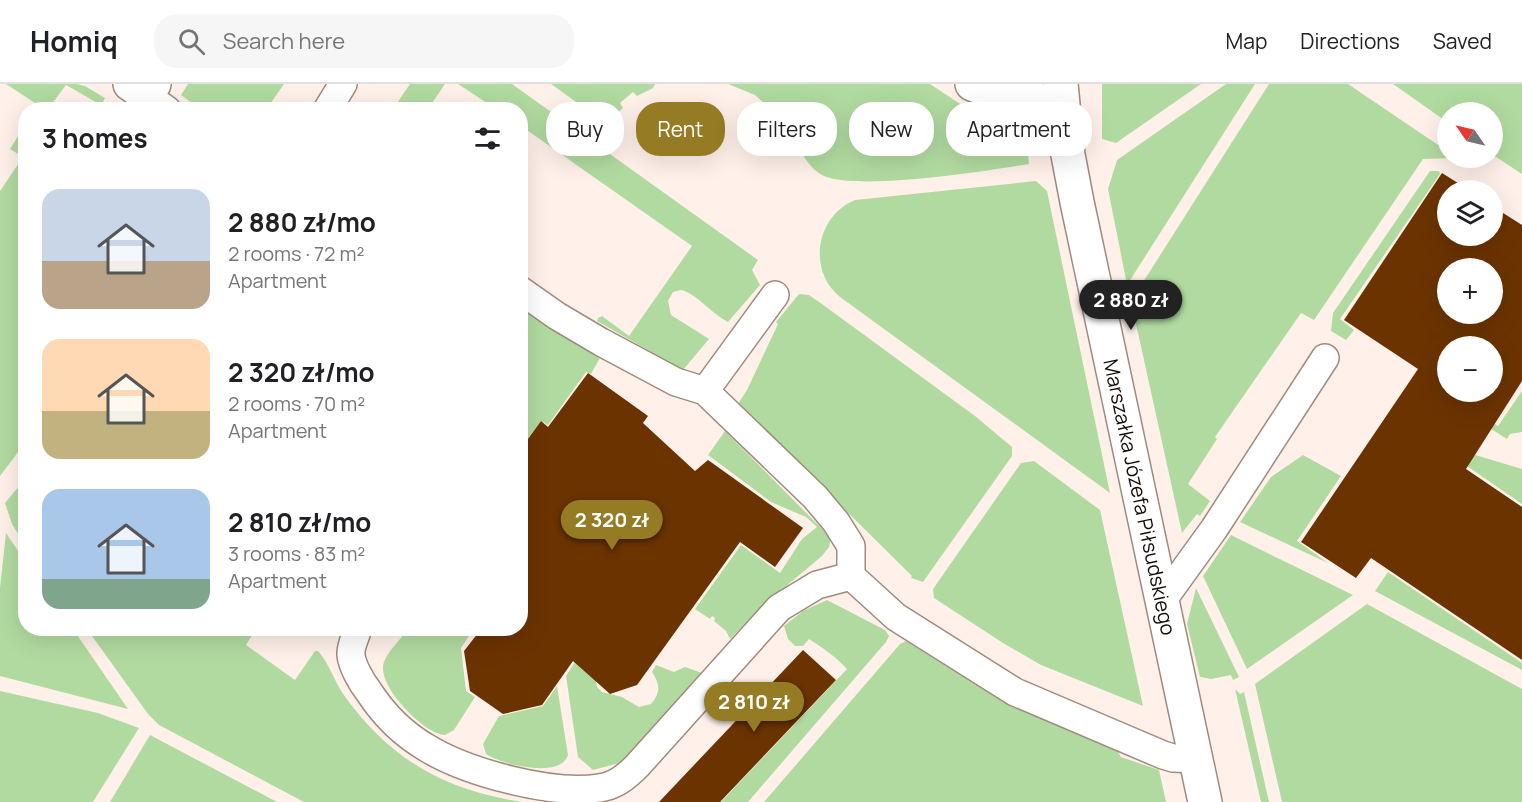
<!DOCTYPE html>
<meta charset="utf-8">
<style>
:root{--surface:#fff;--page:#f6f6f6;--text:#202124;--muted:#757577;--line:#e0e0e0;--accent:#957b23}
body{margin:0;font-family:Manrope,sans-serif;background:var(--page);color:var(--text);height:100vh;display:flex;flex-direction:column;font-size:22px;white-space:nowrap}
*{box-sizing:border-box;margin:0}
p{font-size:20px;color:var(--muted)}
.icon{flex:none;width:33px;height:33px;fill:none;stroke:currentColor;stroke-width:2;stroke-linecap:round;stroke-linejoin:round}
.map{position:relative;flex:1;overflow:hidden}
.panel{position:absolute;left:18px;top:18px;width:510px;height:534px;display:flex;flex-direction:column;background:var(--surface);border-radius:24px;box-shadow:0 6px 24px #0002}
.panel>*{flex:none}
.top-card{position:absolute;left:546px;top:18px;width:570px;height:54px;display:flex;gap:12px}
.needle{width:39px;rotate:304deg}
.fabs{position:absolute;left:1437px;top:18px;display:grid;gap:12px}
.fabs a{display:grid;place-items:center;width:66px;height:66px;border-radius:50%;background:var(--surface);box-shadow:0 6px 24px #0002;font-size:30px}
.price{position:absolute;translate:-50% -51px;padding:0 14px;border-radius:21px;background:var(--accent);color:#fff;font-size:20px;line-height:39px;filter:drop-shadow(0 2px 3px #0008)}
.price::after{content:'';position:absolute;left:50%;top:36px;width:18px;height:14px;margin-left:-9px;background:inherit;clip-path:polygon(0 0,100% 0,50% 100%)}
.price.selected{background:#222;color:#fff}
ul{padding:0;list-style:none}
li{display:flex;align-items:center;gap:18px;height:150px;padding:0 24px}
li span{display:grid;place-items:center;flex:none;width:168px;height:120px;border-radius:18px;color:#555}
li>.icon{margin-inline-start:auto}
span .icon{width:72px;height:72px;fill:#fffc;stroke-width:1}
li b{font-size:26px}
h2{display:flex;justify-content:space-between;align-items:center;height:72px;padding:0 24px;font-size:26px}
.chip{padding:0 21px;border-radius:24px;background:var(--surface);box-shadow:0 6px 24px #0002;font-size:21px;line-height:54px}
.chip.selected{background:var(--accent);color:#fff}
header{display:flex;align-items:center;gap:36px;box-sizing:border-box;height:84px;padding:0 30px;background:var(--surface);border-bottom:2px solid var(--line)}
header strong{font-size:28px}
nav{display:flex;gap:33px;margin-inline-start:auto;font-size:21px}
.search{width:420px;height:54px;background:var(--page);display:flex;align-items:center;gap:15px;box-sizing:border-box;padding:0 21px;border-radius:24px;color:var(--muted);font-size:22px}
.map>svg:first-child{display:block}
</style>
<header>
<strong>Homiq</strong>
<div class="search"><svg class="icon" aria-label="search" viewBox="0 0 24 24"><circle cx="10" cy="10" r="6"/><path d="M15 15l6 6"/></svg>Search here</div>
<nav><a>Map</a><a>Directions</a><a>Saved</a></nav>
</header>
<div class="map">
<svg width="1522" height="718" viewBox="0 0 1522 718">
<rect width="100%" height="100%" fill="#fff1e9"/>
<path fill="#b1daa0" d="M 6,0 L 77,0 L 85,2 L 105,14 L 101,21 L 66,1 L 48,25 L 36,25 L 38,21 Z
M 188,0 L 284,0 L 266,26 L 200,25 L 181,11 Z
M 410,0 L 445,0 L 428,25 L 393,25 Z
M 458,0 L 512,0 L 758,176 L 752,186 L 760,201 L 728,238 C 712,230 696,209 681,206 L 673,208 L 668,217 L 671,231 L 709,255 L 683,286 L 597,237 L 598,234 L 602,232 L 629,252 L 692,162 L 521,42 L 520,26 L 496,25 Z
M 551,0 L 655,0 L 653,4 L 637,12 L 633,8 L 620,19 L 623,24 C 615,31 609,36 597,33 Z
M 728,0 L 930,0 L 971,27 L 1025,41 L 1029,80 C 986,87 859,107 824,92 C 809,85 800,67 794,53 L 798,47 L 791,37 L 784,37 L 755,11 Z
M 1102,0 L 1201,0 L 1116,59 L 1102,55 Z
M 1226,0 L 1255,0 L 1127,201 L 1108,105 L 1117,76 Z
M 1269,0 L 1348,0 L 1447,67 L 1448,74 L 1454,74 L 1423,75 L 1314,236 L 1301,229 L 1215,353 L 1217,355 L 1188,400 L 1210,417 L 1200,432 L 1197,430 L 1182,449 L 1131,217 Z
M 1393,0 L 1522,0 L 1522,90 L 1493,71 L 1492,28 L 1448,28 L 1447,38 Z
M 25,41 L 25,359 L 0,392 L 0,107 L 23,73 L 10,65 Z
M 1430,87 L 1439,87 L 1440,90 L 1340,235 L 1354,246 L 1346,256 L 1331,247 L 1333,229 Z
M 1036,97 L 1047,107 L 1110,409 L 840,213 C 807,186 816,132 855,116 Z
M 799,210 L 809,211 L 822,220 L 975,332 L 1012,363 L 1012,372 L 923,498 L 911,494 L 912,492 L 738,320 L 747,306 L 778,240 L 776,238 Z
M 521,223 L 601,272 L 591,290 L 586,288 L 548,341 L 541,337 L 529,353 L 536,358 L 534,361 L 527,356 L 521,365 Z
M 1522,307 L 1522,348 L 1510,350 L 1507,355 L 1472,333 L 1475,327 L 1498,342 Z
M 725,347 L 831,454 L 829,463 L 822,472 L 761,523 L 730,555 L 726,547 L 714,537 L 715,534 L 712,532 L 710,535 L 695,525 L 741,461 L 780,489 L 802,455 L 817,443 L 806,433 L 771,418 L 708,371 Z
M 1448,369 L 1472,370 L 1522,385 L 1522,420 Z
M 1303,371 L 1341,392 L 1297,457 L 1328,479 L 1240,438 L 1271,393 Z
M 1034,377 L 1100,426 L 1143,622 L 1041,581 L 1003,559 L 934,514 L 933,505 L 1021,379 Z
M 25,395 L 25,461 L 12,440 L 5,419 Z
M 6,449 L 25,477 L 26,544 L 73,545 L 128,625 L 0,592 L 0,504 Z
M 1231,451 L 1353,511 L 1247,585 L 1203,492 Z
M 1388,488 L 1522,579 L 1522,586 L 1375,507 Z
M 1196,504 L 1239,593 L 1233,596 L 1231,591 L 1211,595 L 1200,593 L 1187,540 Z
M 827,516 L 885,546 L 889,552 L 886,558 L 748,718 L 721,718 L 847,585 C 836,573 823,564 809,555 L 803,562 L 795,562 L 788,555 L 784,542 L 803,527 Z
M 1367,520 L 1522,605 L 1522,718 L 1282,718 L 1255,600 Z
M 442,544 L 473,546 L 461,564 L 466,607 L 475,613 L 454,646 L 445,651 C 425,651 375,601 384,578 C 388,567 401,555 408,545 Z
M 87,545 L 256,545 L 246,561 L 295,596 L 315,567 L 318,567 C 330,580 335,600 346,614 C 392,677 446,706 522,718 L 304,718 L 159,641 L 148,630 Z
M 906,557 L 1005,619 L 1117,666 L 1121,673 L 1159,686 L 1166,718 L 764,718 L 900,560 Z
M 578,573 L 595,592 L 597,603 L 602,608 L 622,613 L 639,623 L 651,620 C 661,608 660,600 652,588 L 656,581 L 674,588 L 685,583 L 702,589 L 623,678 L 593,686 L 578,673 L 566,592 Z
M 557,602 L 568,671 C 561,695 502,681 486,670 L 483,660 L 499,632 L 543,622 Z
M 1235,605 L 1240,610 L 1244,608 L 1269,718 L 1261,718 Z
M 0,607 L 98,629 L 139,644 L 93,718 L 0,718 Z
M 150,651 L 277,718 L 110,718 Z"/>
<path fill="#6b3300" fill-rule="evenodd" d="M 1442,89 L 1469,106 L 1448,106 L 1448,152 L 1492,152 L 1492,122 L 1522,141 L 1522,297 L 1466,385 L 1522,423 L 1522,576 L 1371,474 L 1356,494 L 1301,458 L 1418,285 L 1344,236 ZM 1448,184 L 1492,184 L 1492,230 L 1448,230 ZM 1448,262 L 1492,262 L 1492,308 L 1448,308 Z
M 588,289 L 648,332 L 643,339 L 695,387 L 708,376 L 803,444 L 775,483 L 740,458 L 637,601 L 610,610 L 573,577 L 542,621 L 503,630 L 470,607 L 464,567 L 482,544 L 520,544 L 520,366 L 541,337 L 548,343 Z
M 803,566 L 836,596 L 720,718 L 659,718 Z"/>
<g fill="none" stroke-linecap="round" stroke-linejoin="round">
<defs>
<path id="service" d="M 146,11 L 167,26
M 327,26 L 343,0
M 520,206 L 557,232 L 601,258 L 676,298 L 705,307 L 815,413 L 836,438 L 851,462 L 851,492 L 896,533 L 1015,608 L 1163,671 L 1173,674 L 1196,675
M 705,307 L 775,211
M 1162,517 L 1214,445 L 1325,274
M 358,544 C 356,552 350,563 351,571 C 352,582 362,599 369,608 C 384,631 403,650 427,664 C 468,689 552,711 599,704 C 615,702 626,693 637,682 L 779,524 L 817,501 L 851,492"/>
<path id="minor" d="M 130,0 L 146,11 L 154,0
M 972,0 L 1002,12 L 1062,19
M 1061,0 L 1068,71 L 1077,118 L 1205,718"/>
</defs>
<use href="#service" stroke="#9f8b7e" stroke-width="30"/>
<use href="#minor" stroke="#9f8b7e" stroke-width="36"/>
<use href="#service" stroke="#fff" stroke-width="27"/>
<use href="#minor" stroke="#fff" stroke-width="33"/>
</g>
<g text-anchor="middle" dominant-baseline="central" stroke-width="6" stroke-linejoin="round" paint-order="stroke">
<g font-size="20" fill="#120b07" stroke="#fff">
<text transform="translate(1140 413) rotate(78)">Marszałka Józefa Piłsudskiego</text>
</g>
</g>
</svg>
<div class="fabs">
<a><svg class="needle" viewBox="-14 -14 28 28"><path d="M0-13l5 13h-10z" fill="#e53935"/><path d="M0 13l5-13h-10z" fill="#757577"/></svg></a>
<a><svg class="icon" aria-label="layers" viewBox="0 0 24 24"><path d="M12 4l9 5-9 5-9-5zM3 14l9 5 9-5"/></svg></a>
<a>+</a>
<a>−</a>
</div>
<b class="price selected" style="left:1131px;top:247px">2 880 zł</b>
<b class="price" style="left:612px;top:467px">2 320 zł</b>
<b class="price" style="left:754px;top:649px">2 810 zł</b>
<div class="top-card">
<a class="chip">Buy</a>
<a class="chip selected">Rent</a>
<a class="chip">Filters</a>
<a class="chip">New</a>
<a class="chip">Apartment</a>
</div>
<section class="panel">
<h2>3 homes<svg class="icon" aria-label="filters" viewBox="0 0 24 24"><path d="M4 7h16M4 17h16"/><circle cx="9" cy="7" r="2"/><circle cx="15" cy="17" r="2"/></svg></h2>
<ul>
<li><span style="background:linear-gradient(#c9d6e8 60%,#b9a48a 0)"><svg class="icon" aria-label="home" viewBox="0 0 24 24"><path d="M3 11l9-7 9 7M6 9v11h12V9"/></svg></span><div><b>2 880 zł/mo</b><p>2 rooms · 72 m²</p><p>Apartment</p></div></li>
<li><span style="background:linear-gradient(#ffd9b3 60%,#c2b280 0)"><svg class="icon" aria-label="home" viewBox="0 0 24 24"><path d="M3 11l9-7 9 7M6 9v11h12V9"/></svg></span><div><b>2 320 zł/mo</b><p>2 rooms · 70 m²</p><p>Apartment</p></div></li>
<li><span style="background:linear-gradient(#a9c7e8 75%,#7fa58c 0)"><svg class="icon" aria-label="home" viewBox="0 0 24 24"><path d="M3 11l9-7 9 7M6 9v11h12V9"/></svg></span><div><b>2 810 zł/mo</b><p>3 rooms · 83 m²</p><p>Apartment</p></div></li>
</ul>
</section>
</div>
